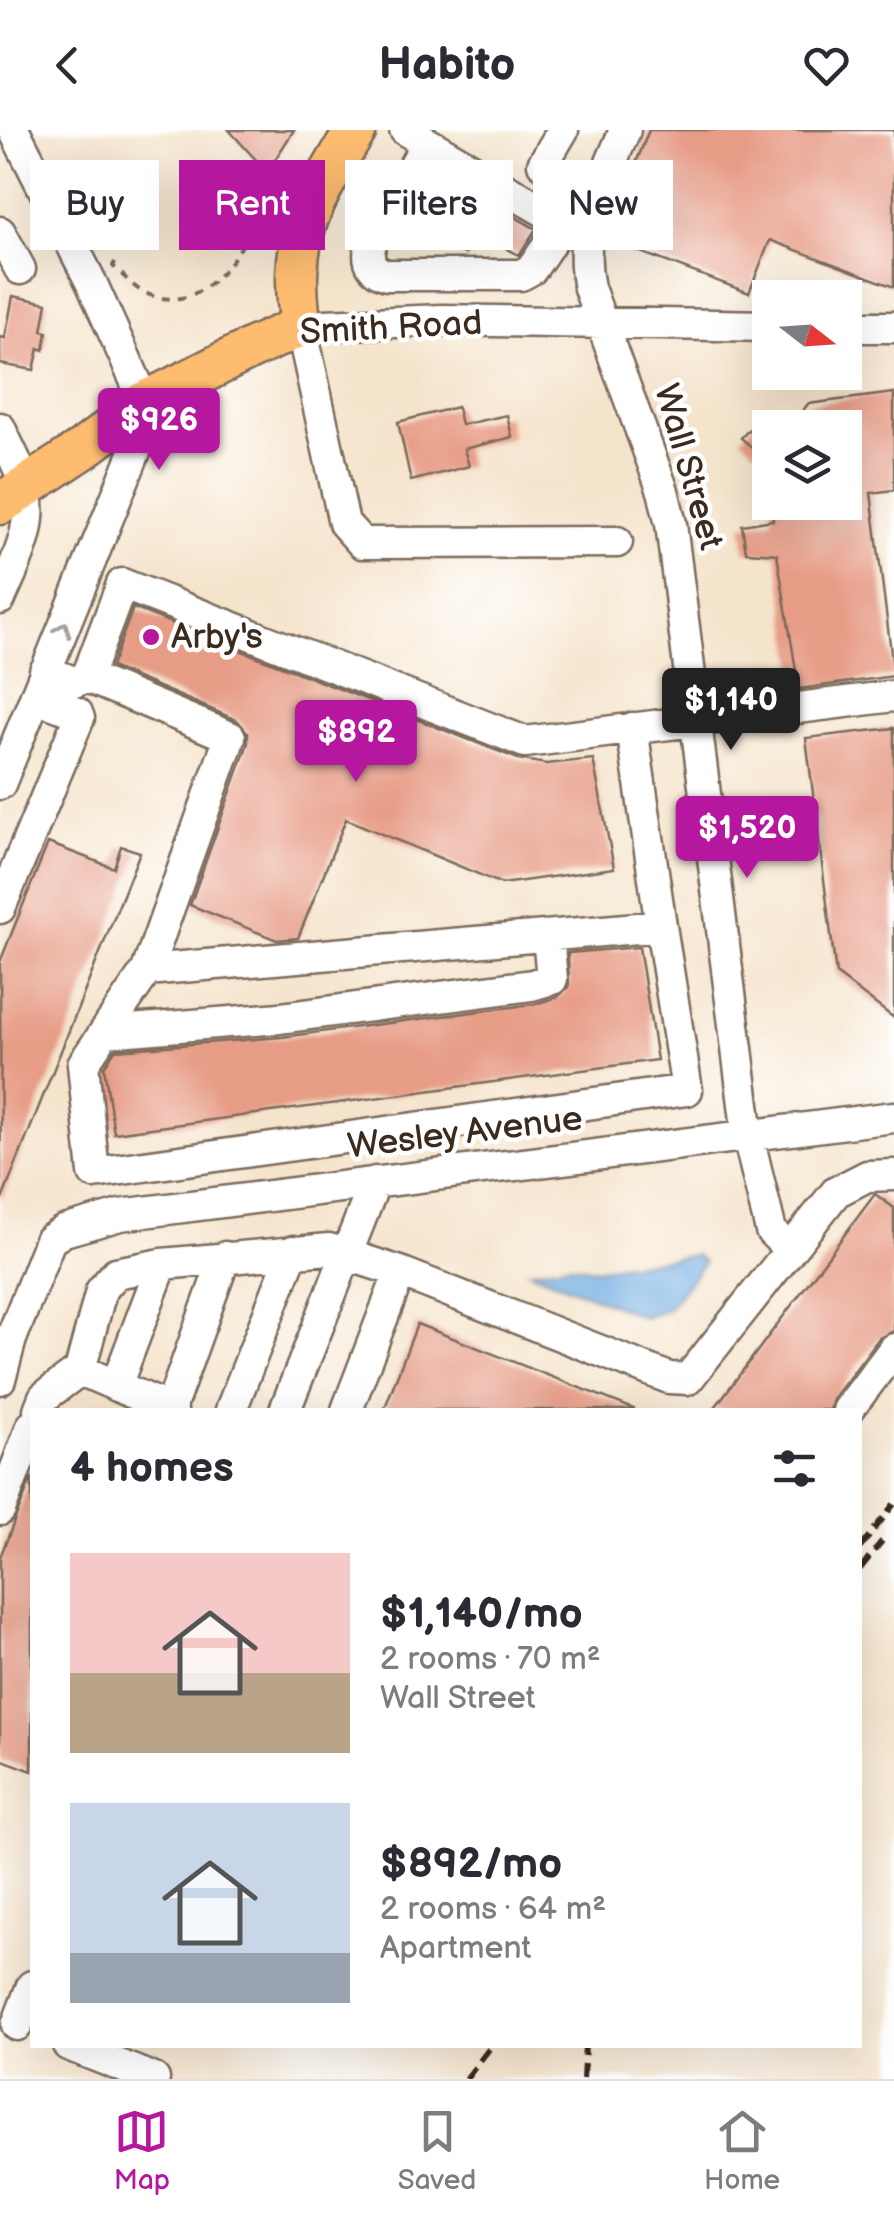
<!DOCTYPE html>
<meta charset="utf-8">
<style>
:root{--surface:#fff;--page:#f7f7f7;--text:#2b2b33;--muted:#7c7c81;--line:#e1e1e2;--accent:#b5179e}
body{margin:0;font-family:"Balsamiq Sans",sans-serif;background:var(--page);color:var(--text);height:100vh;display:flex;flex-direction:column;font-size:38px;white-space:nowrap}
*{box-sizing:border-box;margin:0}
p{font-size:32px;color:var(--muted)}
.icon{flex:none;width:55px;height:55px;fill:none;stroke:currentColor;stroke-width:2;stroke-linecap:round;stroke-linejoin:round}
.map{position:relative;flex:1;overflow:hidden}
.drawer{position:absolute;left:30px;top:1278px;width:832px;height:640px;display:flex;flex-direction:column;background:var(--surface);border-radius:0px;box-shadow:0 10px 40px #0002}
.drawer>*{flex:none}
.top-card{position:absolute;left:30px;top:30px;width:835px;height:90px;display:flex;gap:20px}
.needle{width:65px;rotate:107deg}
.fabs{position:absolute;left:752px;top:150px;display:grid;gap:20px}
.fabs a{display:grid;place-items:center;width:110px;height:110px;border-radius:0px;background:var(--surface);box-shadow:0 10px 40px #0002;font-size:50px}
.price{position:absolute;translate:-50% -85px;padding:0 22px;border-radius:10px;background:var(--accent);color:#fff;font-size:32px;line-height:65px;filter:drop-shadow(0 2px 5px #0008)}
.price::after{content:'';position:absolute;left:50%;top:60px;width:30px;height:22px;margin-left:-15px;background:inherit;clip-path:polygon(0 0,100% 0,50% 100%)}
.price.active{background:#222;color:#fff}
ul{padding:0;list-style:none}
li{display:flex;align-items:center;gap:30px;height:250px;padding:0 40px}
li span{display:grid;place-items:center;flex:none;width:280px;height:200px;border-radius:0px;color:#555}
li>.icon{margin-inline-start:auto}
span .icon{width:120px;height:120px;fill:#fffc;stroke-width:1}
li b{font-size:42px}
h2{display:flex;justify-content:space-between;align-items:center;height:120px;padding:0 40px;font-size:42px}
.tag{padding:0 35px;border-radius:0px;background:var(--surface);box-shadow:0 10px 40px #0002;font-size:35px;line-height:90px}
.tag.active{background:var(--accent);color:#fff}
header{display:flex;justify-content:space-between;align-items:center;height:130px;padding:0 40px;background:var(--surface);font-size:45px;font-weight:800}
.tab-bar{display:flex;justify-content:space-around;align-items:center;height:140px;border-top:2px solid var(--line);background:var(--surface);font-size:28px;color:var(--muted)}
.tab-bar a{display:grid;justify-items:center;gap:5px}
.tab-bar .active{color:var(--accent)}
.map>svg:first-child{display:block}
</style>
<header><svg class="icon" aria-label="back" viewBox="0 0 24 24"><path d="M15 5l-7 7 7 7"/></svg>Habito<svg class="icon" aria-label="heart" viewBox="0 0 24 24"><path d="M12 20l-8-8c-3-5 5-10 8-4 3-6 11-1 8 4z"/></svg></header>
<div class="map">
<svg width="894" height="1949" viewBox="0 0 894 1949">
<rect width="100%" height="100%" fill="#fff"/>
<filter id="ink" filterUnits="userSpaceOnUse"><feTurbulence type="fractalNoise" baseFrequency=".01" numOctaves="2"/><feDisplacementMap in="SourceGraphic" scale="20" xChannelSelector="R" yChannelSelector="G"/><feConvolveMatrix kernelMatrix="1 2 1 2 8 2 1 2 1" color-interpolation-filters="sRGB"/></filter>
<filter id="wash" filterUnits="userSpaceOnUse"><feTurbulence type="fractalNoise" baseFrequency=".0048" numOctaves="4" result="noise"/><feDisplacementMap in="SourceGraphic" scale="40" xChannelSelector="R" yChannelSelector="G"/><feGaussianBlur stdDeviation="2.25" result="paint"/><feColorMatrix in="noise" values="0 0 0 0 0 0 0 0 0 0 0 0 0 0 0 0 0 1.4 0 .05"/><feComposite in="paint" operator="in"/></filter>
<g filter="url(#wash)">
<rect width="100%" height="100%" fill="#f5e4cc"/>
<path fill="#70ace1" stroke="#566b80" stroke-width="2.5" d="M 695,1125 L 704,1132 L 668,1179 L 643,1187 L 529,1141 L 568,1134 L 594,1139 Z"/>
<g id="blocks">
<path fill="#e79c86" d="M 229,0 L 294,0 L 267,42 Z
M 649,0 L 894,0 L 894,157 L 770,110 L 749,163 L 606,109 Z
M 462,56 L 536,99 L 519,125 L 478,103 L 465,124 L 432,107 Z
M 13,166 L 47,173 L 42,201 L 47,202 L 44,220 L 39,218 L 34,240 L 0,234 L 0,207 L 5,208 Z
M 894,263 L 894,360 L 871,363 L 894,546 L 799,559 L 777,424 L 746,422 L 742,395 L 773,390 L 771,372 L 845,372 L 845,298 L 789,298 L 808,274 Z
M 457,277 L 461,295 L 507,285 L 512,307 L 464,319 L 469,336 L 411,351 L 398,292 Z
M 758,290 L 770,298 L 770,333 L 741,308 Z
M 133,478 L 518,629 L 546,634 L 593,629 L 614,738 L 502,754 L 346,689 L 298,808 L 277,810 L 190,775 L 248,613 L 248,603 L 237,590 L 111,537 Z
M 894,598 L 894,888 L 836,844 L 806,608 Z
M 48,713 L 114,738 L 121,716 L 140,722 L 1,1072 L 0,832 Z
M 639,817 L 657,930 L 114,1003 L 104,937 L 115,920 L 282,907 L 535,874 L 558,867 L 569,856 L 568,823 Z
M 875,1064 L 894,1078 L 894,1201 L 879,1208 L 833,1269 L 830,1280 L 713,1280 Z
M 417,1194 L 634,1279 L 634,1280 L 384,1280 Z
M 32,1347 L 32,1641 L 0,1629 L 0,1427 Z"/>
</g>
</g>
<g filter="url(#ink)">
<use href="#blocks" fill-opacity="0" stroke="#7c6b5b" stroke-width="2.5"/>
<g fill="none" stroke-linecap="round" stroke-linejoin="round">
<defs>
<path id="minor" d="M 405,0 L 580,102
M 625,0 C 603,53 576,99 589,158 L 663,361 L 671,394 L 748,1006 L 771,1101 L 790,1120
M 427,13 L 373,108 C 366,126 367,139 387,145 L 521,145 L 532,139 L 564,92
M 543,34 L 563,0
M 0,102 L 20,139
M 845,197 L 894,197
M 0,298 C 8,317 20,337 25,356 C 37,396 15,433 0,469
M 617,412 L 362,413 L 344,393 L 301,196 L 442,190 L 770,196
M 45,541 L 74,552 L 87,547 L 122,454 L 525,612 L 894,566
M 87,547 L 230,607 L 147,840 L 661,796 L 632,598
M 0,654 L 136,319 L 145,272 L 91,152 L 14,0
M 0,778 L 79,588 L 77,583 L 35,567
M 147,840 L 83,934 L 94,1043 L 687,960 L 661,796
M 105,902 L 280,888 L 532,855 L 552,849 L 548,806
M 400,1142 L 669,1248 L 688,1249 L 836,1062 L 867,1046 L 894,1045
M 80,1240 L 101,1161 L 116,1143 L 162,1134 L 329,1119 L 400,1142 L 347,1280
M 0,1249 L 11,1209 L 50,1110 L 64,1101 L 120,1085 L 894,987
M 116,1256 L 162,1134
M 170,1279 L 225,1127
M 39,1280 L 44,1267 L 80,1240 L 172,1280
M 231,1280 L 293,1121
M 285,1280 L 375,1052
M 848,1280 L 894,1219
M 0,1380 L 32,1296
M 17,1895 L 32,1856
M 68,1915 L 154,1949"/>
<path id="major" d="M 0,374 L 83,319 L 145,272 L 252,218 L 301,196 C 287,107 311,74 356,0"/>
</defs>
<use href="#minor" stroke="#7c6b5b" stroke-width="35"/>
<use href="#major" stroke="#7c6b5b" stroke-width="45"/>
<path stroke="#7c6b5b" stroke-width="4" stroke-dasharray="8 8" stroke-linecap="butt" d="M 115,132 L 113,136 C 123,145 132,156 143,162 C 212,194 247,105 275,58"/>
<use href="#minor" stroke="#fff" stroke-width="30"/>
<use href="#major" stroke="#fdbc6f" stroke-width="40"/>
<path stroke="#3b2a1e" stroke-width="6" stroke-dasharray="15 8" stroke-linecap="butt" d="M 860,1418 L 894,1374
M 860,1439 L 882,1411
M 466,1949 L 492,1915
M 583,1949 L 585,1915"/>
</g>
<defs><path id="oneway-chevron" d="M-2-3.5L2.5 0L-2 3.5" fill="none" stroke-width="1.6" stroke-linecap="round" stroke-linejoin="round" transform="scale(2.5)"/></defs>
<use stroke="#a79f9a" href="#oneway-chevron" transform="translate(63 499) rotate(-68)"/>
</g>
<circle fill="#b5179e" stroke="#fff" stroke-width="4" cx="151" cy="507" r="10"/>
<g text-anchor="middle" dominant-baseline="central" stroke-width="9" stroke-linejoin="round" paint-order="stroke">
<g font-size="35" fill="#3b2a1e" stroke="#fff">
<text transform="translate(391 198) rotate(-3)">Smith Road</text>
<text transform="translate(688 337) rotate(74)">Wall Street</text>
<text transform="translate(465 1003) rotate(-7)">Wesley Avenue</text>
</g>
<g font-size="35" fill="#3b2a1e" stroke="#fff" text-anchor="start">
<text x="171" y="507">Arby's</text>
</g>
</g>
</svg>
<div class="fabs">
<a><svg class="needle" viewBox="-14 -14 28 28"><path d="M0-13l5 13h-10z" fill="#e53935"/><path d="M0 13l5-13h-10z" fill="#7c7c81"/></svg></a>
<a><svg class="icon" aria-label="layers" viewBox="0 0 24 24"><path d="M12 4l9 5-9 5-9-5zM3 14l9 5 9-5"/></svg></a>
</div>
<b class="price" style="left:159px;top:343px">$926</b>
<b class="price active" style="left:731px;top:623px">$1,140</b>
<b class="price" style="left:356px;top:655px">$892</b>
<b class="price" style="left:747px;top:751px">$1,520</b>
<div class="top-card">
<a class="tag">Buy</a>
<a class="tag active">Rent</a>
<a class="tag">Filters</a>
<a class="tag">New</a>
</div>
<section class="drawer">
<h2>4 homes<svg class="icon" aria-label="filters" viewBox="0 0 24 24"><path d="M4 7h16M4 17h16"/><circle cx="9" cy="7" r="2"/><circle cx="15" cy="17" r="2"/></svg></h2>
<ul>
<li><span style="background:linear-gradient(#f6c9c9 60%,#b9a48a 0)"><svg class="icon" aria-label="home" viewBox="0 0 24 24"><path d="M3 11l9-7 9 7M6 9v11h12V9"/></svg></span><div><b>$1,140/mo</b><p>2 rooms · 70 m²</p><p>Wall Street</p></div></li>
<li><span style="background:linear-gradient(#c9d6e8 75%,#9aa5b1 0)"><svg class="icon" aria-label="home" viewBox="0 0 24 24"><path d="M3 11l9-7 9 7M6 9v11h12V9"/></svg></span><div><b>$892/mo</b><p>2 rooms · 64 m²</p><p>Apartment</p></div></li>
</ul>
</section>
</div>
<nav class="tab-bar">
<a class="active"><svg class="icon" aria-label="map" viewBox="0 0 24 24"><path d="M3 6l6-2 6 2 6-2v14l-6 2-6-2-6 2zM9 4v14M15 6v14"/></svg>Map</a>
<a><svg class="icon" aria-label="saved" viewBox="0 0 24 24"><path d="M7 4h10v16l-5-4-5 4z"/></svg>Saved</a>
<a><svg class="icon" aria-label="home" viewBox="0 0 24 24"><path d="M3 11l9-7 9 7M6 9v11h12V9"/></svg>Home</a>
</nav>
